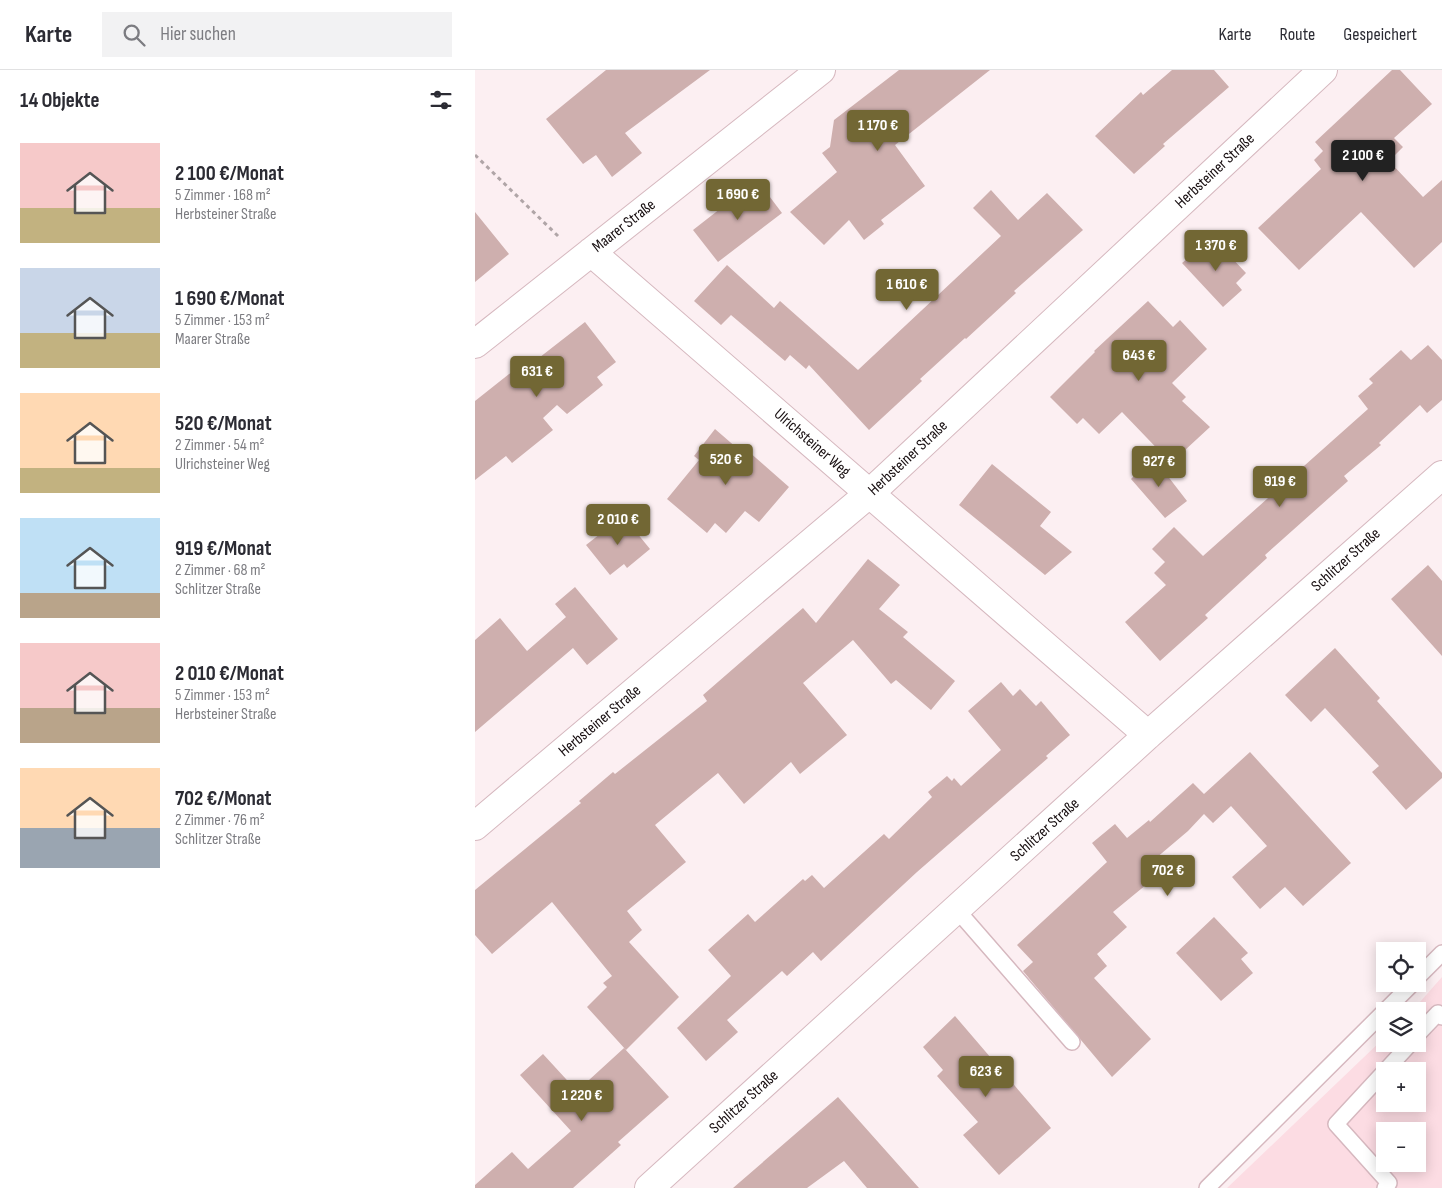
<!DOCTYPE html>
<html lang="de">
<meta charset="utf-8">
<style>
:root{--surface:#fff;--page:#f2f2f3;--text:#2b2b33;--muted:#7c7c81;--line:#e1e1e2;--accent:#726734}
body{margin:0;font-family:"Sofia Sans Condensed",sans-serif;background:var(--page);color:var(--text);height:100vh;display:flex;flex-direction:column;font-size:19px;white-space:nowrap}
*{box-sizing:border-box;margin:0}
p{font-size:16px;color:var(--muted)}
.icon{flex:none;width:28px;height:28px;fill:none;stroke:currentColor;stroke-width:2;stroke-linecap:round;stroke-linejoin:round}
.map{position:relative;flex:1;overflow:hidden}
.sheet{display:flex;flex-direction:column;background:var(--surface);width:475px}
.sheet>*{flex:none}
.tools{position:absolute;left:901px;top:872px;display:grid;gap:10px}
.tools a{display:grid;place-items:center;width:50px;height:50px;border-radius:0px;background:var(--surface);box-shadow:0 2px 12px #0003;font-size:25px}
.price{position:absolute;translate:-50% -42px;padding:0 11px;border-radius:5px;background:var(--accent);color:#fff;font-size:16px;line-height:32px;filter:drop-shadow(0 1px 2px #0008)}
.price::after{content:'';position:absolute;left:50%;top:30px;width:15px;height:11px;margin-left:-8px;background:inherit;clip-path:polygon(0 0,100% 0,50% 100%)}
.price.active{background:#222;color:#fff}
ul{padding:0;list-style:none}
li{display:flex;align-items:center;gap:15px;height:125px;padding:0 20px}
li span{display:grid;place-items:center;flex:none;width:140px;height:100px;border-radius:0px;color:#555}
li>.icon{margin-inline-start:auto}
span .icon{width:60px;height:60px;fill:#fffc;stroke-width:1}
li b{font-size:21px}
h2{display:flex;justify-content:space-between;align-items:center;height:60px;padding:0 20px;font-size:21px}
header{display:flex;align-items:center;gap:30px;box-sizing:border-box;height:70px;padding:0 25px;background:var(--surface);border-bottom:1px solid var(--line)}
header strong{font-size:24px}
nav{display:flex;gap:28px;margin-inline-start:auto;font-size:18px}
.search{width:350px;height:45px;background:var(--page);display:flex;align-items:center;gap:12px;box-sizing:border-box;padding:0 18px;border-radius:0px;color:var(--muted);font-size:19px}
main{display:flex;flex:1;min-height:0}
.map>svg:first-child{display:block}
</style>
<header>
<strong>Karte</strong>
<div class="search"><svg class="icon" aria-label="search" viewBox="0 0 24 24"><circle cx="10" cy="10" r="6"/><path d="M15 15l6 6"/></svg>Hier suchen</div>
<nav><a>Karte</a><a>Route</a><a>Gespeichert</a></nav>
</header>
<main>
<section class="sheet">
<h2>14 Objekte<svg class="icon" aria-label="filters" viewBox="0 0 24 24"><path d="M4 7h16M4 17h16"/><circle cx="9" cy="7" r="2"/><circle cx="15" cy="17" r="2"/></svg></h2>
<ul>
<li><span style="background:linear-gradient(#f6c9c9 65%,#c2b280 0)"><svg class="icon" aria-label="home" viewBox="0 0 24 24"><path d="M3 11l9-7 9 7M6 9v11h12V9"/></svg></span><div><b>2 100 €/Monat</b><p>5 Zimmer · 168 m²</p><p>Herbsteiner Straße</p></div></li>
<li><span style="background:linear-gradient(#c9d6e8 65%,#c2b280 0)"><svg class="icon" aria-label="home" viewBox="0 0 24 24"><path d="M3 11l9-7 9 7M6 9v11h12V9"/></svg></span><div><b>1 690 €/Monat</b><p>5 Zimmer · 153 m²</p><p>Maarer Straße</p></div></li>
<li><span style="background:linear-gradient(#ffd9b3 75%,#c2b280 0)"><svg class="icon" aria-label="home" viewBox="0 0 24 24"><path d="M3 11l9-7 9 7M6 9v11h12V9"/></svg></span><div><b>520 €/Monat</b><p>2 Zimmer · 54 m²</p><p>Ulrichsteiner Weg</p></div></li>
<li><span style="background:linear-gradient(#bfe0f5 75%,#b9a48a 0)"><svg class="icon" aria-label="home" viewBox="0 0 24 24"><path d="M3 11l9-7 9 7M6 9v11h12V9"/></svg></span><div><b>919 €/Monat</b><p>2 Zimmer · 68 m²</p><p>Schlitzer Straße</p></div></li>
<li><span style="background:linear-gradient(#f6c9c9 65%,#b9a48a 0)"><svg class="icon" aria-label="home" viewBox="0 0 24 24"><path d="M3 11l9-7 9 7M6 9v11h12V9"/></svg></span><div><b>2 010 €/Monat</b><p>5 Zimmer · 153 m²</p><p>Herbsteiner Straße</p></div></li>
<li><span style="background:linear-gradient(#ffd9b3 60%,#9aa5b1 0)"><svg class="icon" aria-label="home" viewBox="0 0 24 24"><path d="M3 11l9-7 9 7M6 9v11h12V9"/></svg></span><div><b>702 €/Monat</b><p>2 Zimmer · 76 m²</p><p>Schlitzer Straße</p></div></li>
</ul>
</section>
<div class="map">
<svg width="967" height="1118" viewBox="0 0 967 1118">
<rect width="100%" height="100%" fill="#fceff2"/>
<path fill="#fcdce3" fill-rule="evenodd" d="M 967,907 L 967,1118 L 752,1118 L 910,967 L 910,974 L 942,974 L 942,941 L 937,941 ZM 910,1001 L 942,1001 L 942,1034 L 910,1034 ZM 910,1061 L 942,1061 L 942,1094 L 910,1094 Z"/>
<path fill="#ceafae" d="M 131,0 L 235,0 L 150,63 L 167,83 L 137,107 L 121,85 L 108,94 L 71,49 Z
M 424,0 L 515,0 L 420,75 L 450,116 L 406,150 L 409,154 L 389,170 L 374,150 L 349,175 L 315,142 L 362,102 L 347,83 L 355,77 L 359,50 Z
M 697,0 L 739,0 L 754,17 L 688,74 L 690,76 L 659,104 L 620,66 L 666,22 L 668,25 Z
M 917,0 L 925,0 L 957,34 L 919,68 L 928,77 L 914,91 L 948,127 L 967,110 L 967,172 L 939,198 L 886,142 L 824,200 L 783,158 L 846,99 L 839,90 L 848,81 L 840,72 Z
M 282,110 L 307,143 L 243,192 L 218,160 Z
M 516,120 L 543,150 L 572,123 L 608,160 L 539,221 L 541,223 L 491,269 L 490,268 L 445,309 L 447,311 L 394,360 L 334,295 L 331,299 L 315,285 L 310,291 L 256,245 L 246,255 L 219,231 L 252,195 L 299,238 L 305,231 L 383,300 L 526,166 L 498,138 Z
M 0,142 L 34,184 L 0,212 Z
M 738,168 L 771,203 L 761,213 L 767,220 L 748,237 L 707,193 Z
M 673,231 L 698,257 L 705,250 L 732,279 L 697,313 L 711,327 L 707,331 L 735,357 L 696,393 L 647,342 L 624,364 L 608,348 L 602,354 L 575,327 L 620,282 L 619,281 Z
M 110,252 L 141,292 L 122,307 L 128,315 L 92,344 L 82,335 L 68,348 L 78,360 L 37,393 L 31,386 L 0,410 L 0,331 L 38,301 L 42,305 Z
M 953,275 L 967,290 L 967,330 L 952,343 L 945,335 L 904,373 L 906,375 L 869,406 L 873,411 L 790,485 L 792,488 L 730,545 L 733,548 L 685,591 L 650,552 L 691,515 L 679,503 L 690,492 L 677,479 L 699,457 L 728,486 L 893,339 L 883,326 L 898,313 L 894,309 L 926,280 L 936,290 Z
M 240,359 L 270,385 L 273,381 L 314,417 L 284,452 L 270,441 L 251,463 L 240,453 L 232,463 L 192,429 L 224,390 L 219,386 Z
M 678,387 L 712,431 L 690,448 L 656,409 Z
M 517,394 L 576,442 L 565,456 L 597,482 L 570,505 L 484,435 Z
M 148,446 L 175,479 L 152,498 L 149,494 L 135,505 L 111,475 Z
M 393,489 L 425,515 L 404,539 L 433,562 L 428,567 L 480,611 L 456,640 L 421,610 L 416,614 L 378,570 L 328,613 L 372,665 L 325,704 L 316,692 L 269,734 L 243,703 L 180,755 L 211,792 L 152,841 L 167,860 L 154,872 L 204,927 L 151,980 L 112,937 L 132,917 L 128,913 L 137,906 L 77,832 L 17,884 L 0,865 L 0,820 L 106,733 L 104,731 L 138,702 L 140,704 L 232,631 L 228,625 L 328,538 L 341,553 Z
M 953,495 L 967,511 L 967,586 L 916,529 Z
M 100,517 L 143,569 L 112,595 L 98,578 L 0,662 L 0,570 L 25,548 L 52,581 L 91,547 L 80,534 Z
M 860,578 L 905,628 L 902,631 L 967,703 L 967,708 L 931,740 L 897,702 L 904,696 L 850,638 L 836,652 L 810,625 Z
M 526,612 L 538,626 L 545,619 L 561,636 L 566,631 L 595,665 L 571,686 L 573,688 L 442,802 L 346,891 L 338,882 L 312,906 L 307,901 L 252,950 L 263,962 L 231,991 L 202,958 L 256,906 L 233,880 L 273,844 L 280,852 L 328,809 L 330,811 L 337,805 L 349,818 L 409,764 L 414,769 L 457,727 L 453,722 L 472,706 L 477,711 L 479,708 L 486,716 L 526,680 L 493,641 Z
M 775,682 L 876,793 L 828,836 L 810,817 L 785,839 L 757,807 L 792,776 L 756,736 L 738,753 L 729,744 L 713,761 L 674,794 L 683,805 L 638,842 L 652,857 L 622,884 L 632,896 L 619,908 L 676,969 L 637,1007 L 548,901 L 558,892 L 542,875 L 632,792 L 617,773 L 640,754 L 652,768 L 674,750 L 675,752 L 718,713 L 729,724 Z
M 739,847 L 773,883 L 766,889 L 778,903 L 746,931 L 701,883 Z
M 480,946 L 576,1058 L 524,1105 L 488,1065 L 503,1052 L 462,1006 L 468,1000 L 448,977 Z
M 149,978 L 194,1027 L 143,1072 L 146,1075 L 98,1118 L 0,1118 L 0,1115 L 37,1082 L 53,1099 L 96,1061 L 45,1005 L 68,984 L 102,1021 Z
M 363,1027 L 444,1118 L 392,1118 L 369,1091 L 332,1118 L 258,1118 Z"/>
<g fill="none" stroke-linecap="round" stroke-linejoin="round">
<defs>
<path id="service" d="M 482,840 L 597,972
M 942,908 L 967,883
M 942,965 L 963,943 L 967,947
M 732,1118 L 937,914
M 910,1118 L 914,1113 L 861,1054 L 935,974"/>
<path id="minor" d="M 116,182 L 673,665
M 0,274 L 346,0
M 0,756 L 395,423 L 848,0
M 174,1118 L 673,665 L 967,405"/>
</defs>
<use href="#service" stroke="#d6b8bf" stroke-width="18"/>
<use href="#minor" stroke="#d6b8bf" stroke-width="30"/>
<path stroke="#b0a5a7" stroke-width="3" stroke-dasharray="4 4" stroke-linecap="butt" d="M 0,85 L 84,167"/>
<use href="#service" stroke="#fff" stroke-width="15"/>
<use href="#minor" stroke="#fff" stroke-width="28"/>
</g>
<g text-anchor="middle" dominant-baseline="central" stroke-width="4" stroke-linejoin="round" paint-order="stroke">
<g font-size="16" fill="#160d0f" stroke="#fff">
<text transform="translate(740 101) rotate(-43)">Herbsteiner Straße</text>
<text transform="translate(149 156) rotate(-38)">Maarer Straße</text>
<text transform="translate(337 373) rotate(41)">Ulrichsteiner Weg</text>
<text transform="translate(433 388) rotate(-43)">Herbsteiner Straße</text>
<text transform="translate(871 490) rotate(-42)">Schlitzer Straße</text>
<text transform="translate(125 651) rotate(-40)">Herbsteiner Straße</text>
<text transform="translate(570 760) rotate(-42)">Schlitzer Straße</text>
<text transform="translate(269 1032) rotate(-42)">Schlitzer Straße</text>
</g>
</g>
</svg>
<div class="tools">
<a><svg class="icon" aria-label="locate" viewBox="0 0 24 24"><circle cx="12" cy="12" r="6"/><path d="M12 2v4M12 18v4M2 12h4M18 12h4"/></svg></a>
<a><svg class="icon" aria-label="layers" viewBox="0 0 24 24"><path d="M12 4l9 5-9 5-9-5zM3 14l9 5 9-5"/></svg></a>
<a>+</a>
<a>−</a>
</div>
<b class="price" style="left:403px;top:82px">1 170 €</b>
<b class="price active" style="left:888px;top:112px">2 100 €</b>
<b class="price" style="left:263px;top:151px">1 690 €</b>
<b class="price" style="left:741px;top:202px">1 370 €</b>
<b class="price" style="left:432px;top:241px">1 610 €</b>
<b class="price" style="left:664px;top:312px">643 €</b>
<b class="price" style="left:62px;top:328px">631 €</b>
<b class="price" style="left:251px;top:416px">520 €</b>
<b class="price" style="left:684px;top:418px">927 €</b>
<b class="price" style="left:805px;top:438px">919 €</b>
<b class="price" style="left:143px;top:476px">2 010 €</b>
<b class="price" style="left:693px;top:827px">702 €</b>
<b class="price" style="left:511px;top:1028px">623 €</b>
<b class="price" style="left:107px;top:1052px">1 220 €</b>
</div>
</main>
